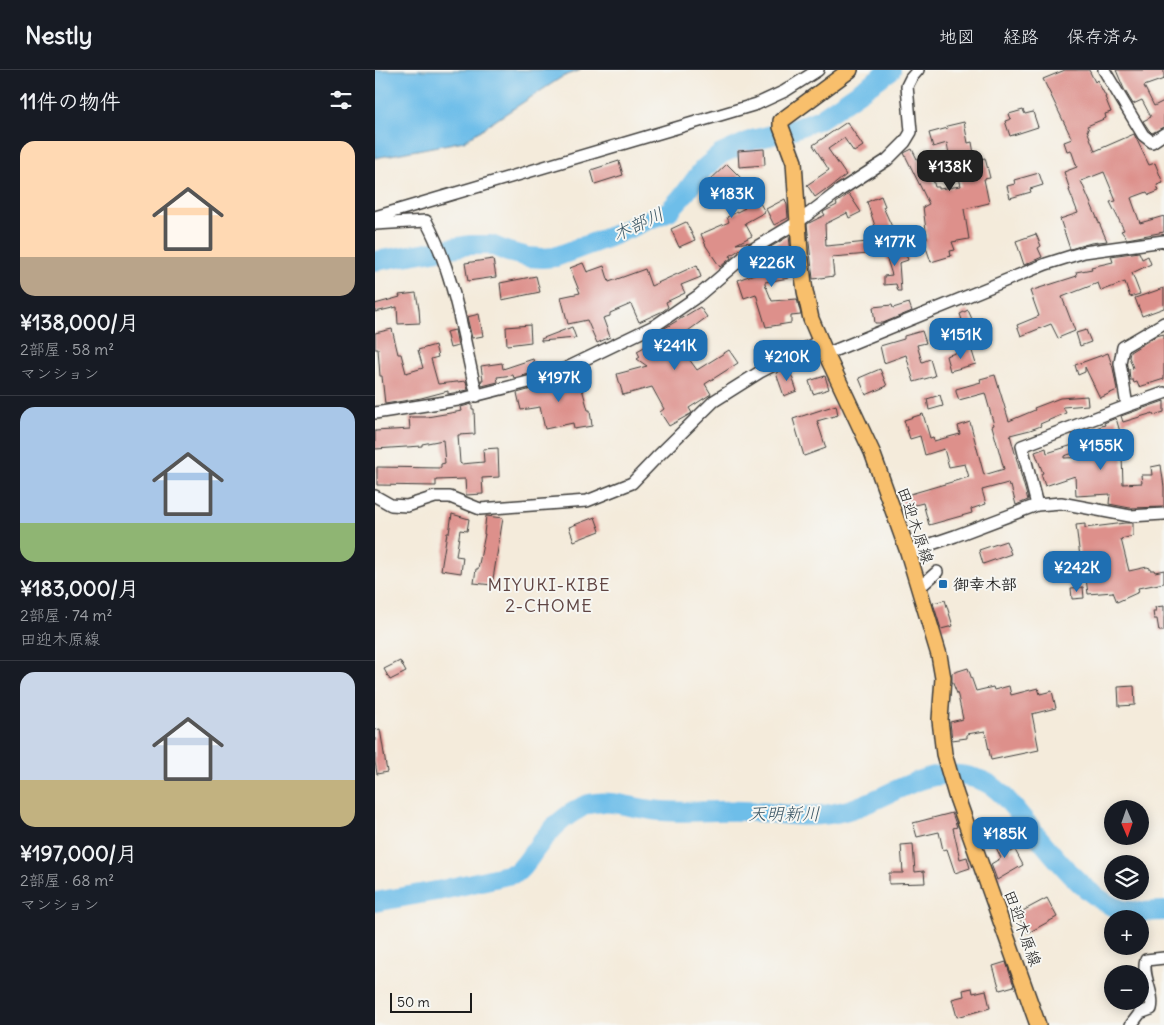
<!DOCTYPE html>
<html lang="ja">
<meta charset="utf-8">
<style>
:root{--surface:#171b24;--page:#242831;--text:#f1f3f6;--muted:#9ea1a6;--line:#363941;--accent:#1f6fb2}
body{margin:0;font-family:Delius,"Klee One",sans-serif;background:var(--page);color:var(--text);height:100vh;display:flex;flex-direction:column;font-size:19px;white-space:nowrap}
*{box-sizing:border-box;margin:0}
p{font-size:16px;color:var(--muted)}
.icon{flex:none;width:28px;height:28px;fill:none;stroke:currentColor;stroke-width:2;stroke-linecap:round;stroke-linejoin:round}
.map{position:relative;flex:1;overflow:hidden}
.panel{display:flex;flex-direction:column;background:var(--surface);width:375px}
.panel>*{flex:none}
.needle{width:32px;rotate:178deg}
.tools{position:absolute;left:729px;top:730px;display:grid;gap:10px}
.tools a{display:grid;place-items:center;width:45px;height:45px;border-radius:50%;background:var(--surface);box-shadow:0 2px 12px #0003;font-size:25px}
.scale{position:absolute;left:15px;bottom:12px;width:82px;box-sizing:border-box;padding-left:5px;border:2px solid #1c1c1c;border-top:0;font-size:14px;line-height:18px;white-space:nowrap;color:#1c1c1c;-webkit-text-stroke:4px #f6f6f2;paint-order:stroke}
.price{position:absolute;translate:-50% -42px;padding:0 11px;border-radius:10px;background:var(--accent);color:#fff;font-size:16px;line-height:32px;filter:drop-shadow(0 1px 2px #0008)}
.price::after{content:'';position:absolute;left:50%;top:30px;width:15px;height:11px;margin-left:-8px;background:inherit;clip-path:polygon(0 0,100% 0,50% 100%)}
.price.current{background:#222;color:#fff}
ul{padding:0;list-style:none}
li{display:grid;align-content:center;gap:10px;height:265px;padding:0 20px}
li+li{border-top:1px solid var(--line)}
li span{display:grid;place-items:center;height:155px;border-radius:15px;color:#555}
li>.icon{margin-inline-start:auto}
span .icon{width:90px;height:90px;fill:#fffc;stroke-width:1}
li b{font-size:21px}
h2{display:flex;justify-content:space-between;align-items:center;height:60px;padding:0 20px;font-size:21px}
header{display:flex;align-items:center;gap:30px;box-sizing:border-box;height:70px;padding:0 25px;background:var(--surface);border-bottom:1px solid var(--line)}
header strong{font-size:24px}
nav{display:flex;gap:28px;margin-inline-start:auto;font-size:18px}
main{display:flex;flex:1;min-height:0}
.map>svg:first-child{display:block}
</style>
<header>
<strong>Nestly</strong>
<nav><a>地図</a><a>経路</a><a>保存済み</a></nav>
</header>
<main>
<section class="panel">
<h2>11件の物件<svg class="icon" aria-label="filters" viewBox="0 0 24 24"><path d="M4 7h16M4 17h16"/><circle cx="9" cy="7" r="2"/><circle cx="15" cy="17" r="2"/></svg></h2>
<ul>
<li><span style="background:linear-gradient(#ffd9b3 75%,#b9a48a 0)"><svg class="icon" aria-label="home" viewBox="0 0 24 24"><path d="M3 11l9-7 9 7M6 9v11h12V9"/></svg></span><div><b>¥138,000/月</b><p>2部屋 · 58 m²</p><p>マンション</p></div></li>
<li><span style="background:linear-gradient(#a9c7e8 75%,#8fb573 0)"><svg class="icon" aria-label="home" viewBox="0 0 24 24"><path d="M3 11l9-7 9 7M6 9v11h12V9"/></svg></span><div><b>¥183,000/月</b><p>2部屋 · 74 m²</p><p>田迎木原線</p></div></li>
<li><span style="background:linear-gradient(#c9d6e8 70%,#c2b280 0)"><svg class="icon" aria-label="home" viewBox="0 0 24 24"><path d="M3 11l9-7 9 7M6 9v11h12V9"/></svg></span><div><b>¥197,000/月</b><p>2部屋 · 68 m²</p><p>マンション</p></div></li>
</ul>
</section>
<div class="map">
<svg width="789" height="955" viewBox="0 0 789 955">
<rect width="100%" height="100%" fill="#f6f6f2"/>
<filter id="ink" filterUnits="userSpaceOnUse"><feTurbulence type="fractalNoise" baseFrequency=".02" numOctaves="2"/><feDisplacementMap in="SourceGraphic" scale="10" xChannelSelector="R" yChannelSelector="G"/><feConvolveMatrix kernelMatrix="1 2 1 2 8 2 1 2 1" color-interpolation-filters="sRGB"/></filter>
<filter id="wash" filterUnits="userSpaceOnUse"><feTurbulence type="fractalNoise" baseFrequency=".0096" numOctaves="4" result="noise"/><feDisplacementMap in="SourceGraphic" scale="20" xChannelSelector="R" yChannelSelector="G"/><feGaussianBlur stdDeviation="1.12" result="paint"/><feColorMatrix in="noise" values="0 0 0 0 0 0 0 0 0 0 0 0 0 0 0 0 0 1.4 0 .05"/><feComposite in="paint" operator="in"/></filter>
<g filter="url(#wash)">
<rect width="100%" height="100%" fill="#f4ebdb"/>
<path fill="#6ebee9" stroke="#456d82" d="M 0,0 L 206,0 L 187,7 L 89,71 L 0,88 Z"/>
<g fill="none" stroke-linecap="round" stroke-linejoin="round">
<path stroke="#6ebee9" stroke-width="20" d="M 0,191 L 94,175 L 116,175 L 133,182 L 153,187 L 167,188 L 180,187 L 234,167 L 294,141 L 311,122 L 328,99 L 346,84 L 377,70 L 413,61 L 445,49 L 516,0
M 0,832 L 67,820 L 141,803 C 150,796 154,788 160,780 C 171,765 184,750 200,741 C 204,739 209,735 214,734 C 235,729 257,738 277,740 C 307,744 338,740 368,741 C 400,742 433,750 465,742 C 516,731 553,688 608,711 C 623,717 633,731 644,744 C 670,774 706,825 744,839 C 757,844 775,841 789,841"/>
</g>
<g id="blocks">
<path fill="#dd908b" d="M 690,0 L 714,0 L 720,12 L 722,10 L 731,27 L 730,27 L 736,42 L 730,44 L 731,48 L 712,56 L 714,60 L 712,60 L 720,81 L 759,64 L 774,95 L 780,93 L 788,113 L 782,115 L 784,121 L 774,125 L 772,122 L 756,128 L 765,153 L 789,146 L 789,162 L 752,169 L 746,161 L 749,160 L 735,132 L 741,131 L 729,102 L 706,111 L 732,171 L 716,173 L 695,179 L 685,149 L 703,143 L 694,120 L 695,120 L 689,102 L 702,97 L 696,80 L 692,81 L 689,72 L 697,69 L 668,9 Z
M 741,0 L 789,0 L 789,9 L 769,16 L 779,36 L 789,31 L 789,57 L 777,63 L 774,60 L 768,51 L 776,47 L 767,30 L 758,34 L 749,19 Z
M 648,40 L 650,44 L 658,42 L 663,57 L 635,66 L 630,51 L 636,49 L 634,44 Z
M 472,52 L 488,76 L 479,82 L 469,68 L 453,79 L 471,105 L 452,120 L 451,119 L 440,127 L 432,115 L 454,100 L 438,75 Z
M 589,52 L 593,73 L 597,72 L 600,90 L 610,88 L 615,108 L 609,109 L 614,133 L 589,139 L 594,169 L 577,172 L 580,180 L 575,181 L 576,186 L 556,192 L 548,169 L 552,168 L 548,137 L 554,134 L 529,83 L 537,79 L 543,91 L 552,89 L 560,117 L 564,117 L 564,119 L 586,116 L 580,90 L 575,91 L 572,73 L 558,77 L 554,63 L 573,58 L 572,56 Z
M 389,79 L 390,95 L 364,97 L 363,81 Z
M 244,91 L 248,105 L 220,114 L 216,100 Z
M 352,94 L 365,107 L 378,130 L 382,128 L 390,142 L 370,153 L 377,166 L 361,174 L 376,172 L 355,186 L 356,188 L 345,197 L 331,176 L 326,164 L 354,152 L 352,147 L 370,138 L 354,110 L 341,121 L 333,112 Z
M 664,103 L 668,115 L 655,119 L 656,122 L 635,128 L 632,116 L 640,114 L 639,110 Z
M 474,124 L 486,142 L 474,148 L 472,143 L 450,154 L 451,176 L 493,172 L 494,184 L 457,187 L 459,206 L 438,209 L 432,154 L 450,145 L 448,142 L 462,135 L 461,133 Z
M 506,126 L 510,136 L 508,137 L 518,159 L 503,165 L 492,132 Z
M 410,129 L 412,135 L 413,148 L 399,155 L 391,139 Z
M 311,152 L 320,170 L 304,177 L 296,159 Z
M 661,164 L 666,176 L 663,178 L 667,187 L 649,195 L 641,171 Z
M 414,166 L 416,184 L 411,185 L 414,208 L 390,212 L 390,214 L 397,231 L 422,229 L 426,245 L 416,246 L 416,253 L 391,257 L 381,224 L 369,228 L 363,210 L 398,197 L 394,178 Z
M 528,177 L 533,190 L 524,193 L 526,221 L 523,221 L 521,214 L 509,215 L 509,206 L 517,205 L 510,183 Z
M 764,182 L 767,189 L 773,186 L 776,194 L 757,203 L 765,224 L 755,227 L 750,212 L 726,221 L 723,213 L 687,227 L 700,261 L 683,268 L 676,254 L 646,266 L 642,255 L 664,246 L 655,221 L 702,206 L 701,202 L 717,199 L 716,197 L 738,192 L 736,186 Z
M 118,189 L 121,207 L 93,211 L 90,193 Z
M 208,193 L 212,202 L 229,196 L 234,212 L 270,199 L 276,216 L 322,195 L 326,207 L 306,215 L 310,223 L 291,232 L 293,237 L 288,241 L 264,252 L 256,234 L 235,243 L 235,246 L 228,248 L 235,267 L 222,273 L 212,250 L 193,254 L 186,227 L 205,223 L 195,198 Z
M 161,206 L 165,222 L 127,230 L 125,213 Z
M 789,218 L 789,238 L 767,246 L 760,228 Z
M 41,223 L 44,239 L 45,253 L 23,254 L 22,237 L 0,242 L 0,234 L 25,227 L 24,225 Z
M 534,233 L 537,241 L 508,253 L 500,253 L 498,237 L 517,235 L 518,238 Z
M 325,237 L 332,247 L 302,269 L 307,277 L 306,278 L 322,300 L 354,280 L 363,293 L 330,314 L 336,324 L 314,338 L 317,343 L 294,356 L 285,342 L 289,339 L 277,317 L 248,325 L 242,304 L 272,296 L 262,289 L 265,287 L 262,281 L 284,269 L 280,264 Z
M 593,240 L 600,256 L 582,261 L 579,253 L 587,250 L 585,244 Z
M 104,244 L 108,266 L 97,268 L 92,247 Z
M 155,255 L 156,272 L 132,275 L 131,257 Z
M 197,257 L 201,268 L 166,271 L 166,269 Z
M 17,259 L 23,284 L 26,284 L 31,303 L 48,298 L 43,280 L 60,275 L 63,287 L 56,289 L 63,314 L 91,311 L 93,320 L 73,324 L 73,321 L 46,328 L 10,334 L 7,306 L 5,306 L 3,279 L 0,279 L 0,263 Z
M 80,260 L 83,276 L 75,278 L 71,262 Z
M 711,260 L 716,272 L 705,276 L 701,263 Z
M 547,261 L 551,273 L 542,275 L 547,292 L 555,289 L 560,306 L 539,312 L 531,285 L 509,293 L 505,276 L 529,269 L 529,266 Z
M 789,264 L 789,309 L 764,317 L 762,312 L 759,313 L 758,310 L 755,310 L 754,299 L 758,298 L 754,287 L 755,282 L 781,266 Z
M 596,278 L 601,294 L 575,301 L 571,286 Z
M 733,283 L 738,298 L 742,320 L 725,328 L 710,297 L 710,302 L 703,305 L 700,295 Z
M 158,289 L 162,302 L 139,308 L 138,305 L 122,307 L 123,312 L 107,316 L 106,310 L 108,310 L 106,296 L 127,293 L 128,299 Z
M 414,298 L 422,321 L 409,326 L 401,303 Z
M 505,299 L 512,316 L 491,325 L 484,308 Z
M 202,301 L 213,340 L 215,340 L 217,356 L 199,359 L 198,353 L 170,359 L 165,337 L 146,340 L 142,323 L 175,314 Z
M 620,305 L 634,351 L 660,340 L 659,338 L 685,328 L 712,326 L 713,335 L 688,337 L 691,343 L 665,354 L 666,356 L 655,360 L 635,365 L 653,430 L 641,435 L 636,416 L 634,417 L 633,413 L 607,420 L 611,434 L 596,439 L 597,443 L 554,455 L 548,433 L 528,438 L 525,427 L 594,407 L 590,394 L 574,397 L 569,379 L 550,385 L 545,366 L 535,369 L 529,350 L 548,344 L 555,368 L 558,367 L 559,371 L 585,364 L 583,356 L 595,352 L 609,405 L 629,399 L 617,356 L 619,355 L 610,323 L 584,330 L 581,322 L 581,319 L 606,312 L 605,309 Z
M 450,306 L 454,319 L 438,324 L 434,311 Z
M 565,325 L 568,336 L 554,340 L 552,329 Z
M 789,331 L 789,342 L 779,345 L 778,343 L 748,352 L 746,346 Z
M 97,334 L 97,339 L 99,339 L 100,364 L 83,365 L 85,393 L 86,394 L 109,392 L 108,379 L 123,378 L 124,407 L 107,408 L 108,424 L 91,425 L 90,409 L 61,410 L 61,416 L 2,415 L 2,397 L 66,398 L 66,394 L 70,393 L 68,370 L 47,374 L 47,376 L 0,379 L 0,361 L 35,359 L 34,347 L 52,347 L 87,341 L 86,337 Z
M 461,335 L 463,345 L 442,351 L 451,378 L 429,386 L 418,349 Z
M 741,348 L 745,362 L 742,363 L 744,369 L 689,386 L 689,388 L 740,386 L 740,387 L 747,387 L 748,414 L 767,413 L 766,405 L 777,405 L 776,397 L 786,395 L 789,417 L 789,437 L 755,438 L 734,434 L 735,424 L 701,426 L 700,406 L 670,416 L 666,404 L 668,403 L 660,382 L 671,378 L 672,383 L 701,374 L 697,365 L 730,355 L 729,353 Z
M 77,444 L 94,449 L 92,461 L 85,460 L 81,486 L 88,487 L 86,503 L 66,500 L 72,463 L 74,463 Z
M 111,446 L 128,448 L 117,515 L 99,513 L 101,499 L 103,499 L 110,464 L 109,464 Z
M 220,447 L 225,461 L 199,471 L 194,457 Z
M 750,453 L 758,453 L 758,466 L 746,469 L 754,501 L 772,497 L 775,498 L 775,500 L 779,500 L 780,502 L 789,500 L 789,513 L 763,518 L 764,522 L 742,532 L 738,522 L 713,524 L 710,500 L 707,500 L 705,487 L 701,455 L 710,454 L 710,458 Z
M 631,471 L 636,484 L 608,494 L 604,480 Z
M 708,517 L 709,528 L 697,529 L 696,518 Z
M 570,530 L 578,556 L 566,559 L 558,533 Z
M 789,536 L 789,561 L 784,561 L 782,549 L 779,549 L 778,541 L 781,541 L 780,537 Z
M 25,591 L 31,602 L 15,610 L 9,599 Z
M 593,598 L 601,621 L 618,617 L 619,620 L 634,616 L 636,625 L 663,618 L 665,624 L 677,621 L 681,638 L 657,644 L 664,680 L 616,690 L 610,661 L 592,664 L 592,668 L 577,670 L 575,652 L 588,649 L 583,626 L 577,611 L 577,603 Z
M 759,616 L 760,635 L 744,636 L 743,617 Z
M 5,659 L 12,702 L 2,704 L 0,692 L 0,660 Z
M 577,743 L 582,757 L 578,758 L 585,789 L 592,787 L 595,798 L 580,803 L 572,779 L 568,780 L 564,762 L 542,767 L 538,753 Z
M 629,766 L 636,782 L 640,780 L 648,795 L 622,810 L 616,794 L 626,788 L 618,771 Z
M 538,774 L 540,802 L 549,801 L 550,813 L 514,814 L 514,803 L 528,803 L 526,775 Z
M 672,828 L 682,847 L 653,863 L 642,844 Z
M 631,892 L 639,916 L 625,920 L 618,896 Z
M 597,918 L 598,923 L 611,920 L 615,938 L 582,947 L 577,929 L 589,926 L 588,920 Z"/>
</g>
</g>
<g filter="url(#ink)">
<use href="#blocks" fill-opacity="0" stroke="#3c3b39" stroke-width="1"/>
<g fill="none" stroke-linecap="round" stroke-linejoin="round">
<defs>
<path id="minor" d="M 729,0 L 768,65 L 777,72 L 789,64
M 0,147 L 382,34 L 410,21 L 443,0
M 0,154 L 51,151 C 80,204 88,268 102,326
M 789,253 L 748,277 L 745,293 L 752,336 L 789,323
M 451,284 L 671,194 L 709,182 L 789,171
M 0,343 L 83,330 L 173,307 L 281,255 L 323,226 L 378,179 L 423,152 L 464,121 L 512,90 L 530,72 L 536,62 L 532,16 L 536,8 L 543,0
M 0,426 L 16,435 L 32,436 L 60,427 L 75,427 L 105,439 L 212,431 L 257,413 L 281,388 L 339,331 L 385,302 L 445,271
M 662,435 L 647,376 L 752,336
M 533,482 L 580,466 L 662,435 L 686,433 L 755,446 L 789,444
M 544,518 L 562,502
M 756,955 L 765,943 L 776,939 C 780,923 766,906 771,890 L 789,888"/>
<path id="major" d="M 475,0 L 406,51 L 406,57 L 419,92 L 425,183 L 430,221 L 436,249 L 451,284 L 497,382 L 533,482 L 564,585 L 568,608 L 565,650 L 569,684 L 581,725 L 663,955"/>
</defs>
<use href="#minor" stroke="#3c3b39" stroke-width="14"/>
<use href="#major" stroke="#3c3b39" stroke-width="18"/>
<use href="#minor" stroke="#fff" stroke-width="11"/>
<use href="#major" stroke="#f8bf6c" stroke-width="15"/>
</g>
</g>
<rect fill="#1f6fb2" stroke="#f6f6f2" stroke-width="2" x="563" y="509" width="10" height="10" rx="2.5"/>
<g text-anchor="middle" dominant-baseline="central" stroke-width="4" stroke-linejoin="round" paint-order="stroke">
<g font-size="16" fill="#1c1c1c" stroke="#f6f6f2">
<text transform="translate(541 455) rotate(71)">田迎木原線</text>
<text transform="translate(648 858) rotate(70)">田迎木原線</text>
</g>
<g font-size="16" font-weight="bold" fill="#1c1c1c" stroke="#f6f6f2" text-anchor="start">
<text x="578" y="514">御幸木部</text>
</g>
<g font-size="18" font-style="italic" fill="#395564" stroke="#f6f6f2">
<text transform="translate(263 154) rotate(-25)">木部川</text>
<text x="409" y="743">天明新川</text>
</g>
<g font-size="18" letter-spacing="1" fill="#604543" stroke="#f6f6f2">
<text x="174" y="514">MIYUKI-KIBE<tspan x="174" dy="21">2-CHOME</tspan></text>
</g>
</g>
</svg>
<div class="tools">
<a><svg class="needle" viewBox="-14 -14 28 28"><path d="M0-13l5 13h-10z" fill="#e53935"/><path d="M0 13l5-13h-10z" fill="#9ea1a6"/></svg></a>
<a><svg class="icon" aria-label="layers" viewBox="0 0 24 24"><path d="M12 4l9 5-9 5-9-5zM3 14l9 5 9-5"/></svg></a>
<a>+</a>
<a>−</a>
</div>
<div class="scale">50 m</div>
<b class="price current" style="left:575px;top:122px">¥138K</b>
<b class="price" style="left:357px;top:149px">¥183K</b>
<b class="price" style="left:520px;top:197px">¥177K</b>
<b class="price" style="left:397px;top:218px">¥226K</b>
<b class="price" style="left:586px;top:290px">¥151K</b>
<b class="price" style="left:300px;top:301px">¥241K</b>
<b class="price" style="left:412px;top:312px">¥210K</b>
<b class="price" style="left:184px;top:333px">¥197K</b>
<b class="price" style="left:726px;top:401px">¥155K</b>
<b class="price" style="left:702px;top:523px">¥242K</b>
<b class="price" style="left:630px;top:789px">¥185K</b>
</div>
</main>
